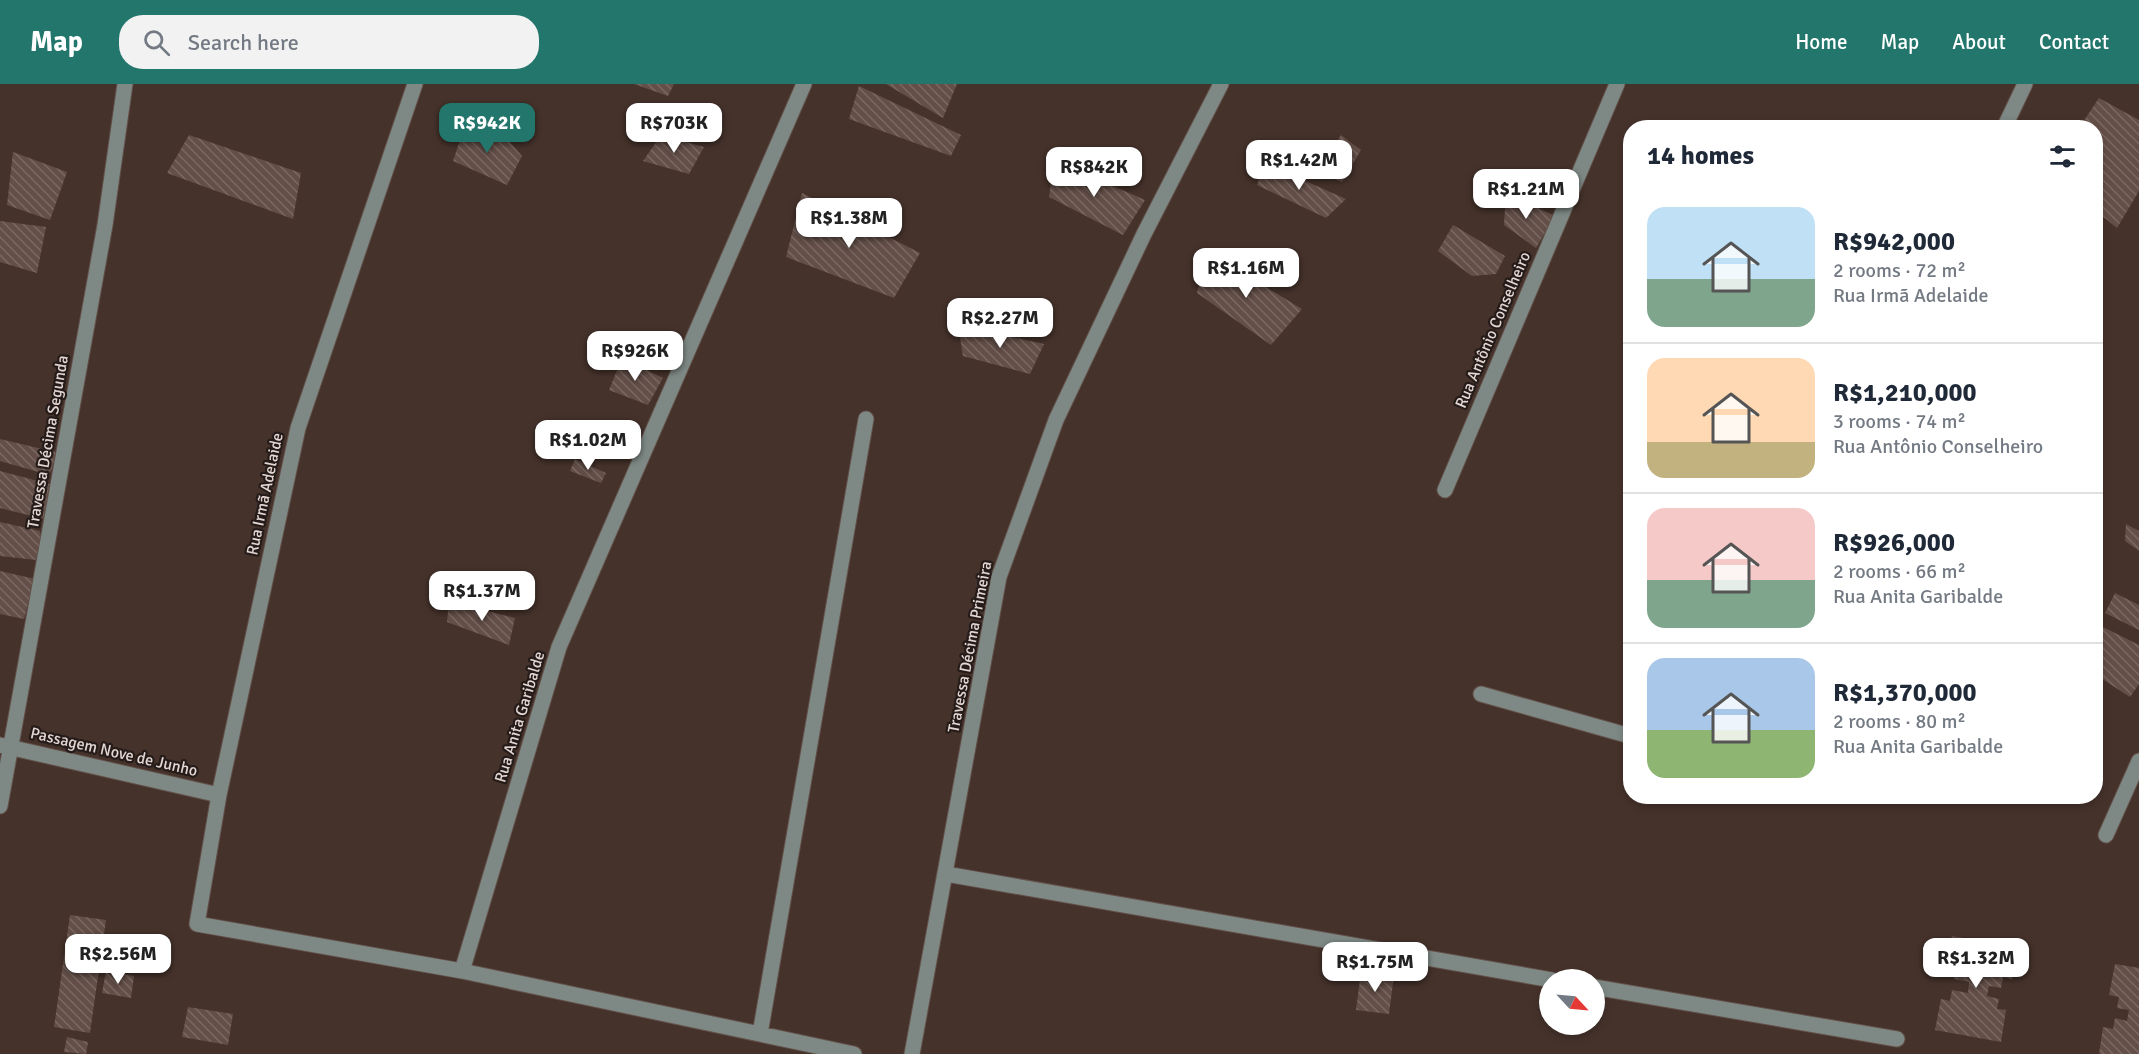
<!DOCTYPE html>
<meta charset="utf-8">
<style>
:root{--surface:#fff;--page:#f2f2f3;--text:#1f2937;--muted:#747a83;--line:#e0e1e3;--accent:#23766c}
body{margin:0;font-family:Signika,sans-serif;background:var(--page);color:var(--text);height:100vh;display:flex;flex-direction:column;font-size:22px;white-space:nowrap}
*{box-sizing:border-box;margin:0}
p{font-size:20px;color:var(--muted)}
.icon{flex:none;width:33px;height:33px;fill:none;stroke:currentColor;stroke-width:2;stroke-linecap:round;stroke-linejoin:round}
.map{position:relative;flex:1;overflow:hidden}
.sheet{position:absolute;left:1623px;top:36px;width:480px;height:684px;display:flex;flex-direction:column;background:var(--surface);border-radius:24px;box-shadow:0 3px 9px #0003}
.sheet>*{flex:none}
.needle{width:39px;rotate:116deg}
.tools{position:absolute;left:1539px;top:885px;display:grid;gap:12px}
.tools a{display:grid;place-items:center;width:66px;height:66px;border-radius:50%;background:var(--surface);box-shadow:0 3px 9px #0003;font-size:30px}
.price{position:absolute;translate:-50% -51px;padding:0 14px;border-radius:12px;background:#fff;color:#222;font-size:20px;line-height:39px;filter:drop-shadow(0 2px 3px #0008)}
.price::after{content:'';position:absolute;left:50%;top:36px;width:18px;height:14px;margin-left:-9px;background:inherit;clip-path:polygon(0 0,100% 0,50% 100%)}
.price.current{background:var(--accent);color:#fff}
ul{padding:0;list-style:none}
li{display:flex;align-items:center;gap:18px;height:150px;padding:0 24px}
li+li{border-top:2px solid var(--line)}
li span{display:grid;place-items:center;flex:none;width:168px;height:120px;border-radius:18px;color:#555}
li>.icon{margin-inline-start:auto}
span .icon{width:72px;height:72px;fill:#fffc;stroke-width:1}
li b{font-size:26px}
h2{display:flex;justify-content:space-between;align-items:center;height:72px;padding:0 24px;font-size:26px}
header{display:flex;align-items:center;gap:36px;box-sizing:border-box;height:84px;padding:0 30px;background:var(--accent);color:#fff}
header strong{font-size:28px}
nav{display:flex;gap:33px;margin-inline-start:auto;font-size:21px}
.search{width:420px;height:54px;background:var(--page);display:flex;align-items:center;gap:15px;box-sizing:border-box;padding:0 21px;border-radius:24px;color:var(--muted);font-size:22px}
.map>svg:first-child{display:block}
</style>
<header>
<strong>Map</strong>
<div class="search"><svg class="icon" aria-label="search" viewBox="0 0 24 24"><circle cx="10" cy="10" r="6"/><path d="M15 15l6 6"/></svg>Search here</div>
<nav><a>Home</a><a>Map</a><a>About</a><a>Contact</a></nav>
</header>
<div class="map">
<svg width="2139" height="970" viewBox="0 0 2139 970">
<defs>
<pattern id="building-back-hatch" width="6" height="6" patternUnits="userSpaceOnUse" patternTransform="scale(1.5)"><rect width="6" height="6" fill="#644f48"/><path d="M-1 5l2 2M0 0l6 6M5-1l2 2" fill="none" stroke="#7a6862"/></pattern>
</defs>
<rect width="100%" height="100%" fill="#45322b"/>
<path fill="url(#building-back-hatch)" d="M 634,0 L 674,0 L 668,12 Z
M 886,0 L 957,0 L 943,34 Z
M 859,2 L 961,51 L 951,72 L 849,35 Z
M 2099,14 L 2139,36 L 2139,107 L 2117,144 L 2096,127 L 2096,44 L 2079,44 Z
M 465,41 L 506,54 L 522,72 L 507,101 L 453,77 Z
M 189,51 L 301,89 L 293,135 L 167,89 Z
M 661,51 L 704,63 L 689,90 L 643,77 Z
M 1341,51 L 1361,66 L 1342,98 L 1318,87 Z
M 13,68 L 67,88 L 50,136 L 7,121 Z
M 1054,76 L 1145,116 L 1123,151 L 1049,113 Z
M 1265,79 L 1346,115 L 1326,134 L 1257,101 Z
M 802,109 L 920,169 L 894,214 L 786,173 Z
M 1506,109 L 1555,132 L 1536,164 L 1504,141 Z
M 0,137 L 46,143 L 37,189 L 0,178 Z
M 1453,141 L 1505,172 L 1496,190 L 1472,192 L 1438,167 Z
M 1207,167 L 1302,225 L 1271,261 L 1197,209 Z
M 958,241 L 1044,260 L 1030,290 L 963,272 Z
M 622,274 L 663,294 L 648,321 L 609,306 Z
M 0,355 L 59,369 L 49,391 L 0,377 Z
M 575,375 L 606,389 L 601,399 L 570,387 Z
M 0,387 L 53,401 L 48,436 L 0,424 Z
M 0,438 L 40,447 L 45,477 L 0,472 Z
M 2126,440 L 2139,447 L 2139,467 L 2125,457 Z
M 0,487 L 35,495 L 24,535 L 0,530 Z
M 2115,509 L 2139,521 L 2139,546 L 2105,529 Z
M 449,517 L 515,534 L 509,561 L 447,538 Z
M 2103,543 L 2139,561 L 2139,600 L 2130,613 L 2096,591 L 2096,565 Z
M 70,831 L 106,836 L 90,949 L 54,943 Z
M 1952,852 L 2018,864 L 2012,895 L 2003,893 L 2001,904 L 1989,902 L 1987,912 L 1999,915 L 1997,925 L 2006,926 L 2001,958 L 1935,946 L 1941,915 L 1950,917 L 1952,906 L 1968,909 L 1969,898 L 1954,895 L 1956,885 L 1946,884 Z
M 2115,880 L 2139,884 L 2139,970 L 2099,970 L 2103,943 L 2113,945 L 2115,934 L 2127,937 L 2129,926 L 2117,924 L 2119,913 L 2109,911 Z
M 106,887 L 134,892 L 131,914 L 102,909 Z
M 1361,887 L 1394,891 L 1389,930 L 1356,926 Z
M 188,923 L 233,930 L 228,961 L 182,953 Z
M 67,953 L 88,958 L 86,970 L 64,968 Z"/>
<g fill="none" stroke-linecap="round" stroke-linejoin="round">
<defs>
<path id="minor" d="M 415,0 L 298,344 L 219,711 L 197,840 L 462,887 L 854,970
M 2004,44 L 2025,0
M 1445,406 L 1617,0
M 1481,610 L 1630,652
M 0,661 L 219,711
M 0,722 L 105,141 L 125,0
M 2106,751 L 2139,677
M 946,790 L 1552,896
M 462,887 L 559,563 L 804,0
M 1594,903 L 1897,955
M 760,950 L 866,335
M 912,970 L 999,493 L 1056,336 L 1144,150 L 1221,0"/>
</defs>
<use href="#minor" stroke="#625049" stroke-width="17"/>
<use href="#minor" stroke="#7e8985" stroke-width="15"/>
</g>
<g text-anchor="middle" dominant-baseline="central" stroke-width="4.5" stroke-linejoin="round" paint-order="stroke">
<g font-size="16" fill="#e4d7d3" stroke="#251c19">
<text transform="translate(1493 246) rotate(-67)">Rua Antônio Conselheiro</text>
<text transform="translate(48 358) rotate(-80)">Travessa Décima Segunda</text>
<text transform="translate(265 410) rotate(-78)">Rua Irmã Adelaide</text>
<text transform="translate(970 563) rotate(-79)">Travessa Décima Primeira</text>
<text transform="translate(520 633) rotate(-73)">Rua Anita Garibalde</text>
<text transform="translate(114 668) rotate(13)">Passagem Nove de Junho</text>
</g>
</g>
</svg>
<div class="tools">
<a><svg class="needle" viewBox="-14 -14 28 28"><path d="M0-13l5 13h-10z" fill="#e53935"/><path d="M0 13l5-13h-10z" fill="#747a83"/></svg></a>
</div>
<b class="price current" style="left:487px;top:70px">R$942K</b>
<b class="price" style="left:674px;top:70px">R$703K</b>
<b class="price" style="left:1299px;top:107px">R$1.42M</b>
<b class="price" style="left:1094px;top:114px">R$842K</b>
<b class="price" style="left:1526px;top:136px">R$1.21M</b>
<b class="price" style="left:849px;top:165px">R$1.38M</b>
<b class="price" style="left:1246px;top:215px">R$1.16M</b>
<b class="price" style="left:1000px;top:265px">R$2.27M</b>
<b class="price" style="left:635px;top:298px">R$926K</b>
<b class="price" style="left:588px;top:387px">R$1.02M</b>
<b class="price" style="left:482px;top:538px">R$1.37M</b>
<b class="price" style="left:118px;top:901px">R$2.56M</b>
<b class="price" style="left:1976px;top:905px">R$1.32M</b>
<b class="price" style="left:1375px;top:909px">R$1.75M</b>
<section class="sheet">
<h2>14 homes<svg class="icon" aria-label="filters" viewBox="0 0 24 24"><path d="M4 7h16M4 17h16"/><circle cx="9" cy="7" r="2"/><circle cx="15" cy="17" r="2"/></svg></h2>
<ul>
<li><span style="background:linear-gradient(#bfe0f5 60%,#7fa58c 0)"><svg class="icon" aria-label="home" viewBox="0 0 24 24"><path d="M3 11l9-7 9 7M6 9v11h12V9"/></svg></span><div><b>R$942,000</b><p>2 rooms · 72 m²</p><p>Rua Irmã Adelaide</p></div></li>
<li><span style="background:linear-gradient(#ffd9b3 70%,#c2b280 0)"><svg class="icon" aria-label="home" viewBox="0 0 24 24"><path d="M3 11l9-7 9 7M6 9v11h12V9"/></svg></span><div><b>R$1,210,000</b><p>3 rooms · 74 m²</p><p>Rua Antônio Conselheiro</p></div></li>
<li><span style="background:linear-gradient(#f6c9c9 60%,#7fa58c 0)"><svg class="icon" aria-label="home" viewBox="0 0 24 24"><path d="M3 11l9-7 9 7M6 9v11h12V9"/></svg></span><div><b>R$926,000</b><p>2 rooms · 66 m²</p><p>Rua Anita Garibalde</p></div></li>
<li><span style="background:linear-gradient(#a9c7e8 60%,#8fb573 0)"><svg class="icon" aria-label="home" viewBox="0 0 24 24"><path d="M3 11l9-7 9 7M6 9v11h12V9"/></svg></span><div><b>R$1,370,000</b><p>2 rooms · 80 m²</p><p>Rua Anita Garibalde</p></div></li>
</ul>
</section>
</div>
